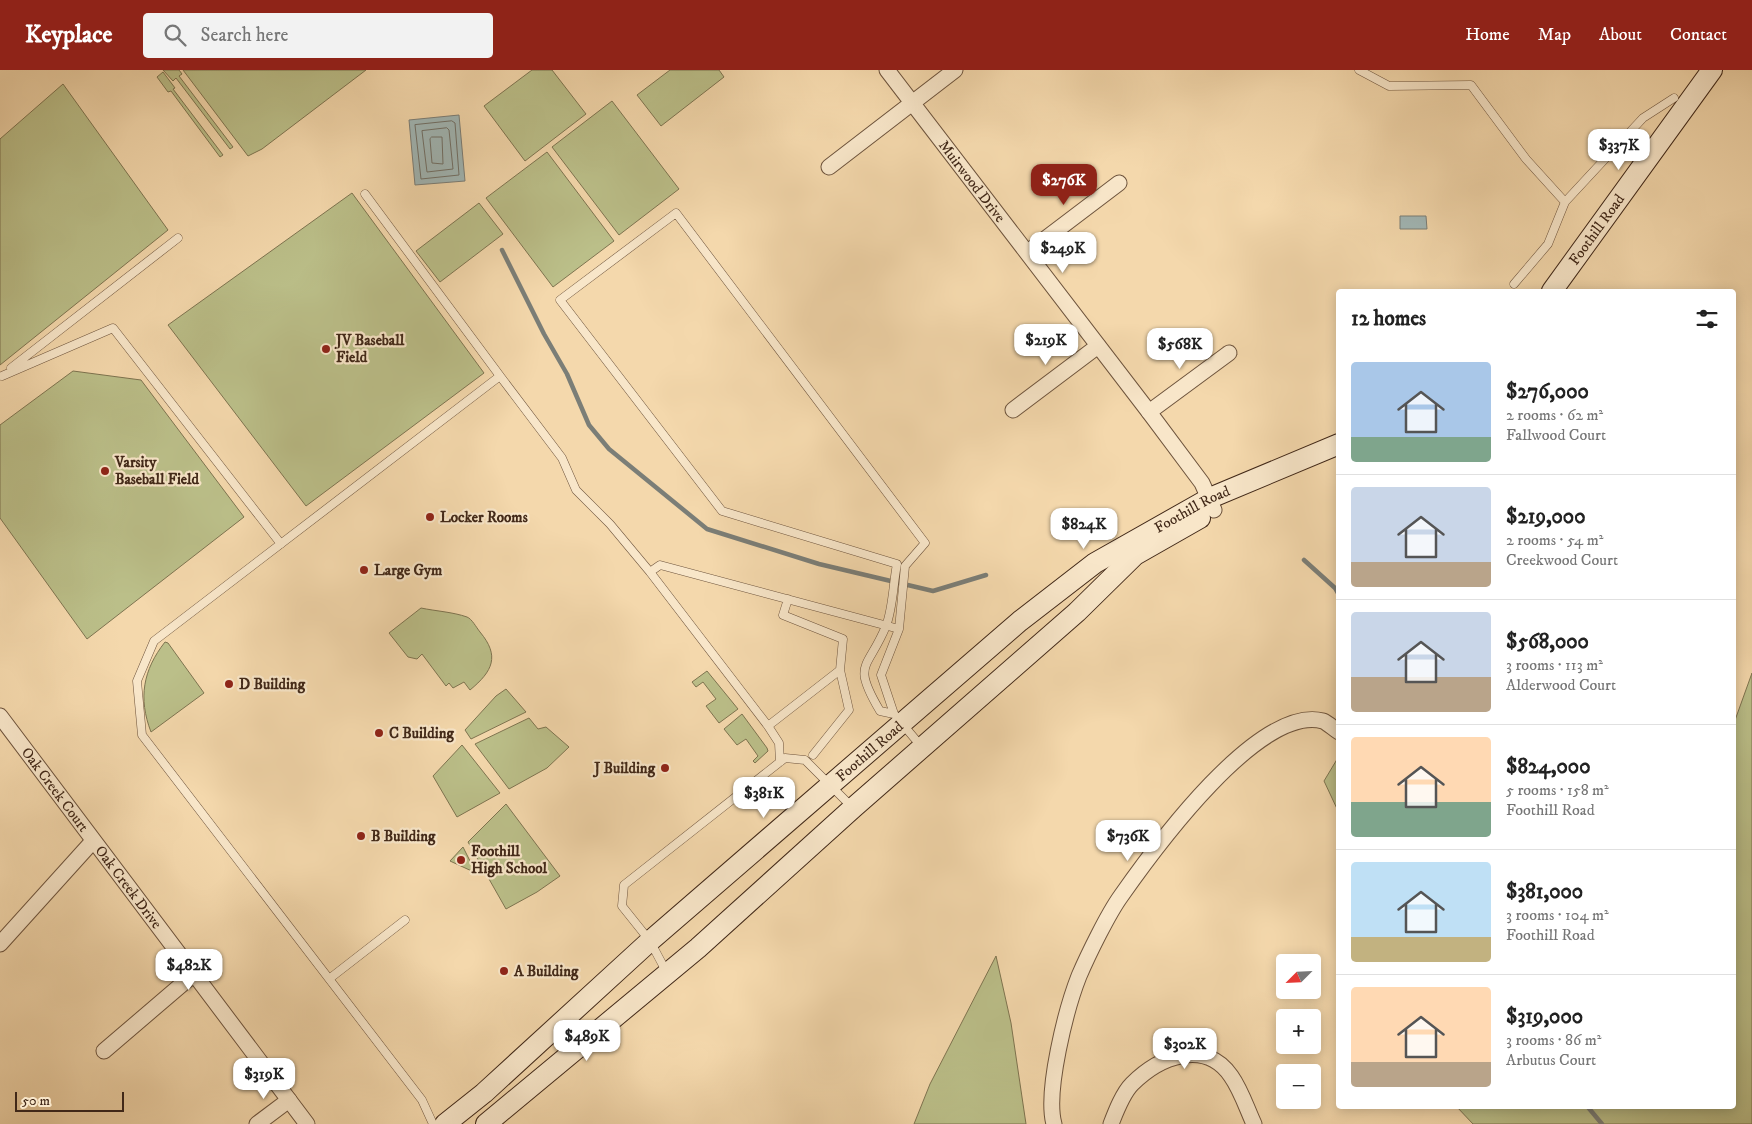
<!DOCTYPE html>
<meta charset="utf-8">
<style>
:root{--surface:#fff;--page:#f2f2f2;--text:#222;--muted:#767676;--line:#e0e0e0;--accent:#8f2418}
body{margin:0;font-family:"IM FELL DW Pica",serif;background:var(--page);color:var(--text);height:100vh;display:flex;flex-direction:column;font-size:19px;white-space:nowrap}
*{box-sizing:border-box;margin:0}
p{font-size:16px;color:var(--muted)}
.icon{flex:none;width:28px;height:28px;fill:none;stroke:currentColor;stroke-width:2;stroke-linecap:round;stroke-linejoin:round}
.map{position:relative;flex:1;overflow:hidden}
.sheet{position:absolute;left:1336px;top:219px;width:400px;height:820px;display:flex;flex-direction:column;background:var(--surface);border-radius:5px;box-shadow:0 2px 12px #0003}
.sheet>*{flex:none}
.needle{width:32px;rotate:246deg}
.buttons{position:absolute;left:1276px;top:884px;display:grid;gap:10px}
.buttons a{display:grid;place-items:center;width:45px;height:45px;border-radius:5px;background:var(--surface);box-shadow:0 2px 12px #0003;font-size:25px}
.scale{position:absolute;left:15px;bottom:12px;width:109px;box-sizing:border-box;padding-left:5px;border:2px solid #412818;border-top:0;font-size:14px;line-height:18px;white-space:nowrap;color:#412818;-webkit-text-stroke:4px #f8e6c9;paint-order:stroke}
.price{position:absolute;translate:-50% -42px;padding:0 11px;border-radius:10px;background:#fff;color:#222;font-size:16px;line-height:32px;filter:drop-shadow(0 1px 2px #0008)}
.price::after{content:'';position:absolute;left:50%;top:30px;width:15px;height:11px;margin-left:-8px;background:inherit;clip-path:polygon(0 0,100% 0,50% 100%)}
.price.on{background:var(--accent);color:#fff}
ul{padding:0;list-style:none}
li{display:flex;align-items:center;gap:15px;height:125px;padding:0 15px}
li+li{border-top:1px solid var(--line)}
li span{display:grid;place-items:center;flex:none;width:140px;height:100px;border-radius:5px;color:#555}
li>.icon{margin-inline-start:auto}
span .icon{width:60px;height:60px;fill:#fffc;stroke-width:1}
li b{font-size:21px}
h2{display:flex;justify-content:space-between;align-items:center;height:60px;padding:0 15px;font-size:21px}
header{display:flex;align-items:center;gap:30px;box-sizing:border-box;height:70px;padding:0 25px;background:var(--accent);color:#fff}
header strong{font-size:24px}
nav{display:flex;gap:28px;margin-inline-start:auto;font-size:18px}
.search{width:350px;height:45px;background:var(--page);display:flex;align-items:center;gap:12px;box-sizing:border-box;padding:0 18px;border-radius:5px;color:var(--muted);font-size:19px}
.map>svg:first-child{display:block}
</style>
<header>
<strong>Keyplace</strong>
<div class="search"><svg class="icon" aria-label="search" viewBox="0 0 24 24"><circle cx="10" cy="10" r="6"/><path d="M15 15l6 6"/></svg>Search here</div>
<nav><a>Home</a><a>Map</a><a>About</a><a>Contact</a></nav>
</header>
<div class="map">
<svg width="1752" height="1054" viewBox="0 0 1752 1054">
<rect width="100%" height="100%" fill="#f4d8ac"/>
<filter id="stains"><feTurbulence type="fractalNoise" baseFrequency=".004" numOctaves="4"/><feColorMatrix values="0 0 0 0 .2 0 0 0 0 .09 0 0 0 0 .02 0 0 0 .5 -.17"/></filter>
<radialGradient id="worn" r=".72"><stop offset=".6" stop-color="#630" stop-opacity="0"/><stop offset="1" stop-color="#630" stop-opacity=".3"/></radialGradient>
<path fill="#bbbf89" stroke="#7e7450" d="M 163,0 L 179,0 L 182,4 L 179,6 L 233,77 L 230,79 L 176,8 L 173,11 Z
M 183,0 L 366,0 L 262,79 L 248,86 Z
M 532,0 L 552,0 L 586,44 L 525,91 L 484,36 Z
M 670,0 L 719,0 L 724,7 L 661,56 L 637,25 Z
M 163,2 L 175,18 L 173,19 L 223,85 L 220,87 L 171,21 L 168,22 L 157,7 Z
M 63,14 L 168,160 L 0,295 L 0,69 Z
M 612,31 L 679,119 L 619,165 L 552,77 Z
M 547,82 L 614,171 L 553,217 L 486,128 Z
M 352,123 L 484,303 L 306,436 L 168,255 Z
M 479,133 L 503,164 L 440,212 L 416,181 Z
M 73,301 L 141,310 L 244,447 L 87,569 L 0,448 L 0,355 Z
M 421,538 C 435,541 453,542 467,547 C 472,549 476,557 480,562 C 500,586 493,601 470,620 L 464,612 L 453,618 L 449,613 L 446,616 L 422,584 L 417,589 L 408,587 L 389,563 Z
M 165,572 L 168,573 L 204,623 L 151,662 C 138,628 143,600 165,572 Z
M 707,601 L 738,639 L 719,653 L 706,636 L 716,629 L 703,612 L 696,617 L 692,612 Z
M 1752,603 L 1752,1054 L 1473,1054 L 1456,1036 L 1734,1036 L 1734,653 Z
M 506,619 L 526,642 L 471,669 L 465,660 L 496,626 Z
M 742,644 L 767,678 L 768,681 L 755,693 L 753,691 L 758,686 L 746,669 L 737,675 L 724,659 Z
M 529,648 L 538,659 L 546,657 L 569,677 L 547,698 L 509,719 L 475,674 Z
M 462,675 L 500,723 L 457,747 L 433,706 Z
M 1339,686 L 1339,743 L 1324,711 Z
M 506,734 L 560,806 L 537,822 L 506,839 L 468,772 Z
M 463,777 L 476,803 L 450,791 Z
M 996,886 L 1011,953 L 1026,1054 L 914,1054 L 930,1014 Z"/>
<path fill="#a1b7b6" stroke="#7b7e77" d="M 459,45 L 465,111 L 415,115 L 409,50 Z
M 1400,146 L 1426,146 L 1427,159 L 1400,159 Z"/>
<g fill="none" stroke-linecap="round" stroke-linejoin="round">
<path stroke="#717067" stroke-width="1" d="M 452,51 L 455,53 L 459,105 L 421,109 L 415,55 Z
M 447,58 L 449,60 L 453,99 L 427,102 L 422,61 Z
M 432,67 L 442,67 L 443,94 L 432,93 L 430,69 Z"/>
<path stroke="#7b7e77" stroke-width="4.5" d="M 502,180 L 544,264 L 567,304 L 589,355 L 609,379 L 707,459 L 819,494 L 933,521 L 986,505
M 1304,490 L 1335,518 L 1339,525
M 1587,1036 L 1602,1054"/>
<defs>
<path id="lane" d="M 1359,0 L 1389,16 L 1471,15 L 1526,89 L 1565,132 L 1643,48 L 1674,28
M 365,124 L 500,306 L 154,571 L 137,611 L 142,665 L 422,1030 L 433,1054
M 1514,214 L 1548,174 L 1565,132
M 11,298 L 178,168
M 2,306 L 113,258 L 281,474
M 500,306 L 562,388 L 576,420 L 610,454 L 650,502
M 788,529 L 783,545 L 843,569 L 840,600 L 849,640 L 813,685
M 840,600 L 768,656 L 650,502 L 660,495 L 899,559
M 894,644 L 880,641 C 851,592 868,600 886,556 C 893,538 893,514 897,494 L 722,441 L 560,230 L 676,143 L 925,473 L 905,496 L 899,559 L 881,605 L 894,644 L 921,676
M 768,656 L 779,673 L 780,692
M 667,903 L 650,871 L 622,836 L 624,815 L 785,688 L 805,690 L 852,737
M 329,909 L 405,850"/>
<g id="street">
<path id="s1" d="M 887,0 L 1149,342 L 1202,413 L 1214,440"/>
<path d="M 829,97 L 955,0"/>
<path d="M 1028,182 L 1119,113"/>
<path d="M 1013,340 L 1098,276"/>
<path d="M 1149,342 L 1229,283"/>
<path id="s2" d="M 0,646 L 307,1054"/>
<path d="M 0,874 L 93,771"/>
<path d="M 104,981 L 194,904"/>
<path d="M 257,1054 L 289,1030"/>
<path d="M 1054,1054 C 1045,1022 1066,939 1079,906 C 1088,885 1108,844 1121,826 C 1154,779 1259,634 1323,651 C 1328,653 1334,659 1339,662"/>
<path d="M 1111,1054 C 1116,1041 1123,1023 1132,1014 C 1159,987 1205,968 1231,1006 C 1241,1020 1247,1039 1254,1054"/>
</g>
<g id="secondary">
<path id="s3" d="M 1552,221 L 1712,0"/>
<path id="s4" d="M 445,1054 L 484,1023 L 650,871 L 1020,551 L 1095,493 L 1210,428 L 1339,374"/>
<path d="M 486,1054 L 698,878 L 853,738 L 1077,542 L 1135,485 L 1200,448"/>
</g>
</defs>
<use href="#lane" stroke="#6e543d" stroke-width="9"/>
<use href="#street" stroke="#6e543d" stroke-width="17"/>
<use href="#secondary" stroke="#412818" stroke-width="22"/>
<use href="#lane" stroke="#f8e6c9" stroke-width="8"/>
<use href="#street" stroke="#f8e6c9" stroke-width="15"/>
<use href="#secondary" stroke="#f8e6c9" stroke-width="20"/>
</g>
<g fill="#8f2418" stroke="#f8e6c9" stroke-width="2">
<circle cx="326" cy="279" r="5"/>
<circle cx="105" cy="401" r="5"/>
<circle cx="430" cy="447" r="5"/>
<circle cx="364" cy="500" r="5"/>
<circle cx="229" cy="614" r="5"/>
<circle cx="379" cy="663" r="5"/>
<circle cx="665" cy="698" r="5"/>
<circle cx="361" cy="766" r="5"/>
<circle cx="461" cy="790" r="5"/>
<circle cx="504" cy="901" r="5"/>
</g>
<g text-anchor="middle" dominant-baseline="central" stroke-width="4.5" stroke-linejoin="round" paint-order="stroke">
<g font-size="15" fill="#412818" stroke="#f8e6c9">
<text stroke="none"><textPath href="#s1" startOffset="140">Muirwood Drive</textPath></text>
<text stroke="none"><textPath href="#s3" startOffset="76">Foothill Road</textPath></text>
<text stroke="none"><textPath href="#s4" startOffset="970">Foothill Road</textPath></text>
<text stroke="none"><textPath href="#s4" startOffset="565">Foothill Road</textPath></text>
<text stroke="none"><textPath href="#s2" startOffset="92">Oak Creek Court</textPath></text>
<text stroke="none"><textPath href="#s2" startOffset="214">Oak Creek Drive</textPath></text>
</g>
<g font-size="15" font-weight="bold" fill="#412818" stroke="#f8e6c9" text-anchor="start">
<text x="336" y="270">JV Baseball<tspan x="336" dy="17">Field</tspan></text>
<text x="115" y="392">Varsity<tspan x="115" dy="17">Baseball Field</tspan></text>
<text x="440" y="447">Locker Rooms</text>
<text x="374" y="500">Large Gym</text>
<text x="239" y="614">D Building</text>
<text x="389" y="663">C Building</text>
<text x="655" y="698" text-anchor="end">J Building</text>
<text x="371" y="766">B Building</text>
<text x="471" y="781">Foothill<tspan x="471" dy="17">High School</tspan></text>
<text x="514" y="901">A Building</text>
</g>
</g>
<rect width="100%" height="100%" filter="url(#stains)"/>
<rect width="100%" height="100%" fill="url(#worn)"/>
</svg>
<div class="buttons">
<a><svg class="needle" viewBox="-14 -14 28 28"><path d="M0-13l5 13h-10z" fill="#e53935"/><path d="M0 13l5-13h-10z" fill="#767676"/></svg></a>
<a>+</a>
<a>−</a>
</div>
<div class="scale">50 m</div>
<b class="price" style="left:1619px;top:101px">$337K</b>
<b class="price on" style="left:1064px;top:136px">$276K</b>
<b class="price" style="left:1063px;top:204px">$249K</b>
<b class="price" style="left:1046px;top:296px">$219K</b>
<b class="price" style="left:1180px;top:300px">$568K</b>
<b class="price" style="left:1084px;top:480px">$824K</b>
<b class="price" style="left:764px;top:749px">$381K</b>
<b class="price" style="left:1128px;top:792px">$736K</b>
<b class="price" style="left:189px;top:921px">$482K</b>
<b class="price" style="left:587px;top:992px">$489K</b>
<b class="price" style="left:1185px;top:1000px">$302K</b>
<b class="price" style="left:264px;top:1030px">$319K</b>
<section class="sheet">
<h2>12 homes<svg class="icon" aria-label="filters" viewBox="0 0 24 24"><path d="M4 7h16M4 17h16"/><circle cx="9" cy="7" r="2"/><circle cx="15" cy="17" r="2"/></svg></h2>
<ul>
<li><span style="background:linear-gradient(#a9c7e8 75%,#7fa58c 0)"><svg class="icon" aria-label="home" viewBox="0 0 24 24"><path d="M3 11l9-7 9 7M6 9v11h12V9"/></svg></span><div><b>$276,000</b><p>2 rooms · 62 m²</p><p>Fallwood Court</p></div></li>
<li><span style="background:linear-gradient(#c9d6e8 75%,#b9a48a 0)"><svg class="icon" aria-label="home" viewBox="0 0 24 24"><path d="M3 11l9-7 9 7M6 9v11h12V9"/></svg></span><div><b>$219,000</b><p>2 rooms · 54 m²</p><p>Creekwood Court</p></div></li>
<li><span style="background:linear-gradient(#c9d6e8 65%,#b9a48a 0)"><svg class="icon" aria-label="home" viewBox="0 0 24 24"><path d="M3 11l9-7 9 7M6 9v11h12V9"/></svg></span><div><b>$568,000</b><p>3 rooms · 113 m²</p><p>Alderwood Court</p></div></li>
<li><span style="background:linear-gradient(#ffd9b3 65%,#7fa58c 0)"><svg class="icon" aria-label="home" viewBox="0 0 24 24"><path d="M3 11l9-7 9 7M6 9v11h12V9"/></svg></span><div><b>$824,000</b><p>5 rooms · 158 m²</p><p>Foothill Road</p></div></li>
<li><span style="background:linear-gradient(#bfe0f5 75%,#c2b280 0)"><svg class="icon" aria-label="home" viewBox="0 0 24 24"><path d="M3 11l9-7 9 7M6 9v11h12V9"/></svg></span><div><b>$381,000</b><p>3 rooms · 104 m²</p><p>Foothill Road</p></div></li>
<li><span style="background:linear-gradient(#ffd9b3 75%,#b9a48a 0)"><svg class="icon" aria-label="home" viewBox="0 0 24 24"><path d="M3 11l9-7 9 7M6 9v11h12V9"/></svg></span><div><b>$319,000</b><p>3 rooms · 86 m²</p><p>Arbutus Court</p></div></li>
</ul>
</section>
</div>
